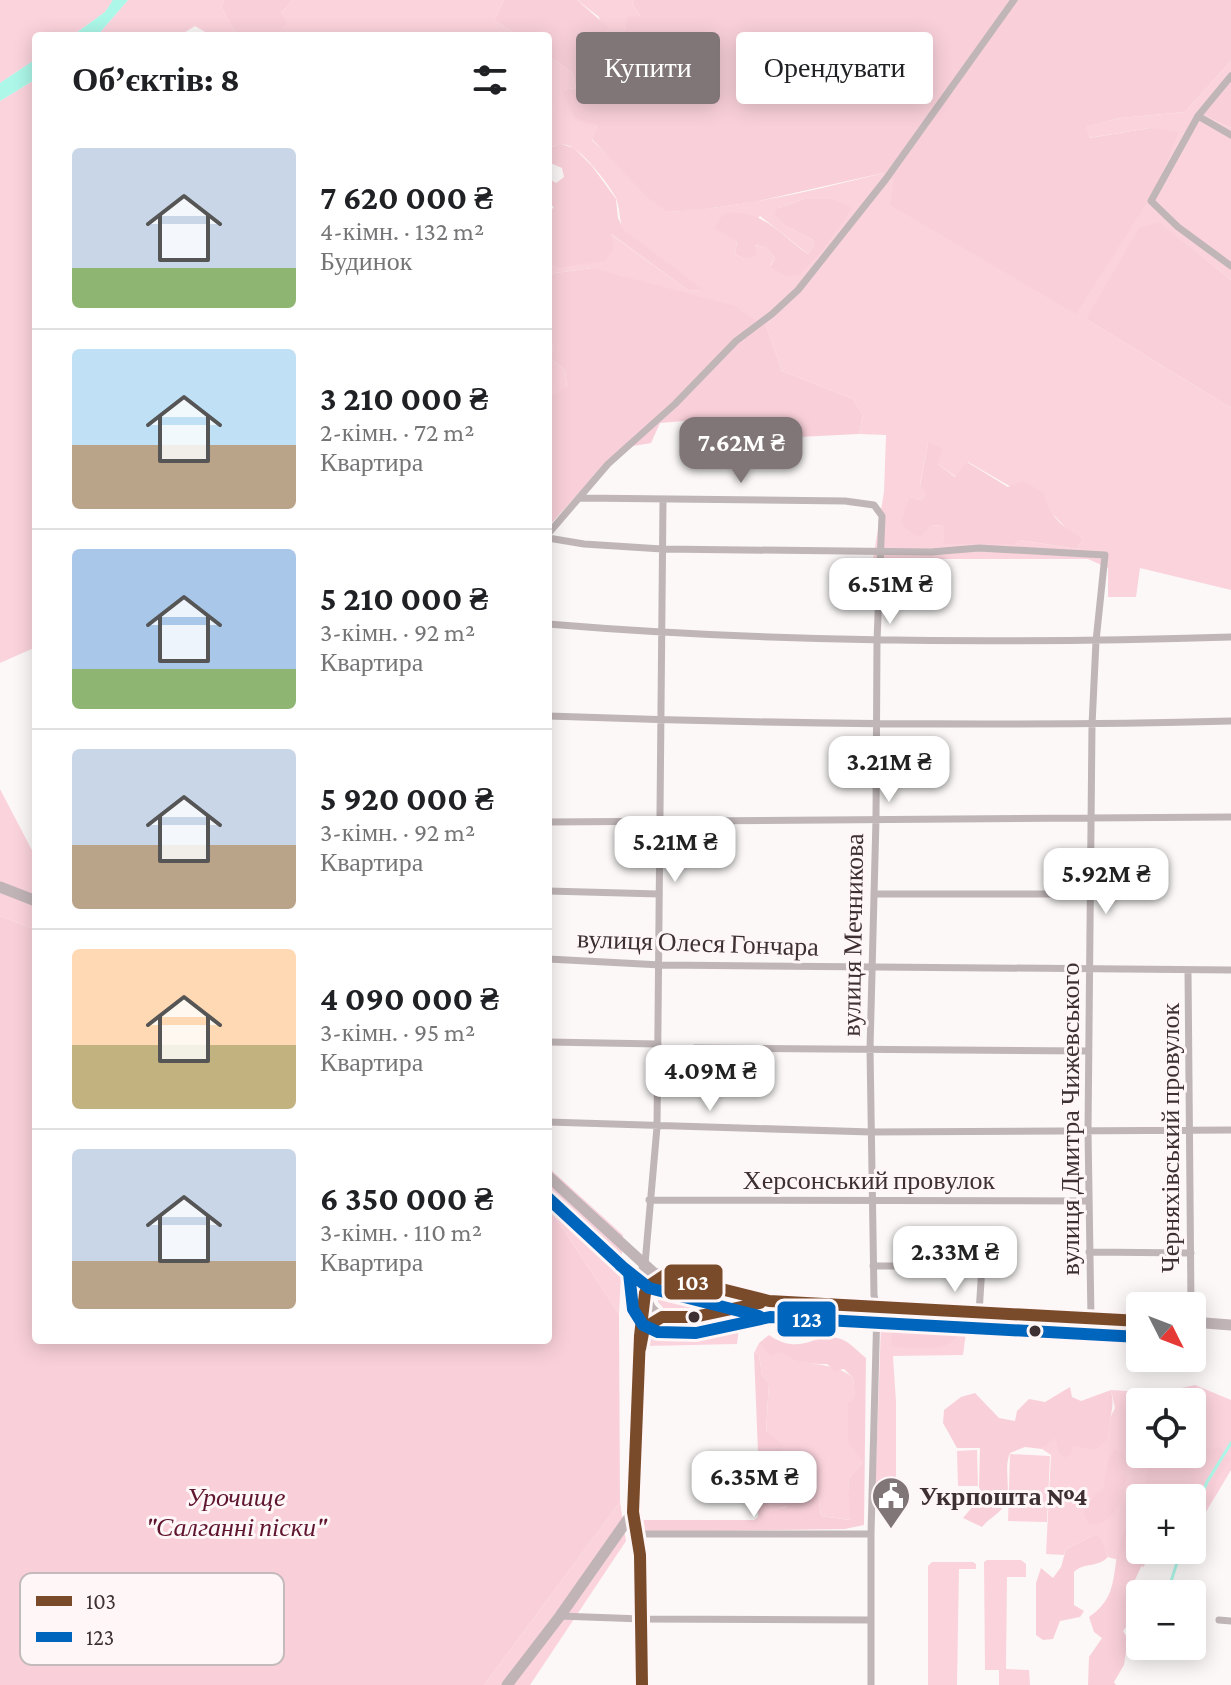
<!DOCTYPE html>
<html lang="uk">
<meta charset="utf-8">
<style>
:root{--surface:#fff;--page:#f6f6f6;--text:#202124;--muted:#757577;--line:#e0e0e0;--accent:#807577}
body{margin:0;font-family:"Crimson Pro",serif;background:var(--page);color:var(--text);height:100vh;display:flex;flex-direction:column;font-size:30px;white-space:nowrap}
*{box-sizing:border-box;margin:0}
p{font-size:26px;color:var(--muted)}
.icon{flex:none;width:44px;height:44px;fill:none;stroke:currentColor;stroke-width:2;stroke-linecap:round;stroke-linejoin:round}
.map{position:relative;flex:1;overflow:hidden}
.drawer{position:absolute;left:32px;top:32px;width:520px;height:1312px;display:flex;flex-direction:column;background:var(--surface);border-radius:8px;box-shadow:0 4px 20px #0003}
.drawer>*{flex:none}
.hud{position:absolute;left:576px;top:32px;width:534px;height:72px;display:flex;gap:16px}
.needle{width:52px;rotate:132deg}
.tools{position:absolute;left:1126px;top:1292px;display:grid;gap:16px}
.tools a{display:grid;place-items:center;width:80px;height:80px;border-radius:8px;background:var(--surface);box-shadow:0 4px 20px #0003;font-size:40px}
.price{position:absolute;translate:-50% -68px;padding:0 18px;border-radius:16px;background:#fff;color:#222;font-size:26px;line-height:52px;filter:drop-shadow(0 2px 4px #0008)}
.price::after{content:'';position:absolute;left:50%;top:48px;width:24px;height:18px;margin-left:-12px;background:inherit;clip-path:polygon(0 0,100% 0,50% 100%)}
.price.active{background:var(--accent);color:#fff}
ul{padding:0;list-style:none}
li{display:flex;align-items:center;gap:24px;height:200px;padding:0 40px}
li+li{border-top:2px solid var(--line)}
li span{display:grid;place-items:center;flex:none;width:224px;height:160px;border-radius:8px;color:#555}
li>.icon{margin-inline-start:auto}
span .icon{width:96px;height:96px;fill:#fffc;stroke-width:1}
li b{font-size:34px}
h2{display:flex;justify-content:space-between;align-items:center;height:96px;padding:0 40px;font-size:34px}
.chip{padding:0 28px;border-radius:8px;background:var(--surface);box-shadow:0 4px 20px #0003;font-size:28px;line-height:72px}
.chip.active{background:var(--accent);color:#fff}
.map>svg:first-child{display:block}
</style>
<div class="map">
<svg width="1231" height="1685" viewBox="0 0 1231 1685">
<rect width="100%" height="100%" fill="#fcf8f8"/>
<path fill="#fbd3dc" fill-rule="evenodd" d="M 0,0 L 113,0 L 105,12 L 72,36 L 36,36 L 36,59 L 0,83 Z
M 128,0 L 224,0 L 221,7 L 237,36 L 212,36 L 195,26 L 179,36 L 97,36 Z
M 293,0 L 504,0 L 494,20 L 518,36 L 270,36 L 275,35 L 281,13 Z
M 577,0 L 634,0 L 632,3 L 640,16 L 626,27 L 615,49 L 604,37 L 599,17 Z
M 548,56 L 572,72 L 576,88 L 563,90 L 597,126 L 592,140 L 667,212 C 740,208 812,191 883,173 L 894,179 L 1134,219 L 1156,188 L 1150,128 L 1088,138 L 1085,127 L 1120,118 L 1185,112 L 1231,61 L 1231,79 L 1201,114 L 1231,128 L 1231,280 L 1158,222 L 1086,319 L 1231,408 L 1231,590 L 1140,568 L 1136,597 L 1108,597 L 1108,568 L 1088,559 L 873,559 L 884,492 L 886,435 L 859,434 L 863,415 L 853,399 L 782,371 L 767,328 L 592,268 L 548,274 L 548,263 L 557,268 L 609,233 L 689,291 L 703,290 L 623,230 C 619,219 620,208 616,198 C 610,186 585,154 573,148 C 564,142 557,145 548,148 ZM 804,199 L 832,199 L 824,249 L 770,266 L 775,258 L 765,247 L 754,245 L 745,259 L 735,254 L 737,241 L 760,216 L 808,254 L 814,245 L 813,240 L 788,227 L 778,208 ZM 928,443 L 938,464 L 956,477 L 968,462 L 1047,508 L 1069,531 L 1083,538 L 1077,549 L 1019,540 L 943,543 L 945,526 L 931,525 L 910,497 L 921,500 L 928,494 L 920,485 Z
M 36,79 L 36,647 L 0,663 L 0,101 Z
M 548,340 L 554,346 L 550,358 L 565,370 L 567,388 L 548,397 Z
M 0,789 L 36,858 L 36,930 L 0,916 Z
M 548,1167 L 623,1235 L 619,1314 L 548,1206 Z
M 665,1289 L 727,1302 L 727,1305 L 666,1311 L 658,1302 L 659,1296 Z
M 893,1317 L 963,1320 L 967,1325 L 963,1355 L 893,1356 L 896,1402 L 896,1489 L 884,1489 L 883,1496 L 875,1495 L 881,1325 L 886,1319 Z
M 728,1324 L 739,1326 L 737,1344 L 645,1346 L 644,1338 L 650,1328 L 678,1331 Z
M 759,1343 L 770,1355 L 781,1351 C 802,1370 831,1358 853,1378 L 863,1462 L 848,1479 L 851,1520 L 821,1516 L 818,1494 L 769,1513 L 769,1502 L 778,1488 L 766,1433 L 769,1383 L 762,1375 L 759,1355 L 754,1353 Z
M 1195,1385 L 1231,1400 L 1231,1470 L 1206,1512 L 1192,1518 L 1192,1498 L 1140,1498 L 1140,1550 L 1149,1550 L 1144,1567 L 1108,1557 L 1102,1541 L 1096,1534 L 1066,1549 L 1064,1555 L 1046,1554 L 1051,1455 L 1042,1449 L 1056,1437 L 1059,1445 L 1078,1445 L 1107,1424 L 1115,1408 L 1111,1390 L 1158,1393 ZM 1140,1402 L 1192,1402 L 1192,1454 L 1140,1454 Z
M 977,1450 L 978,1486 L 958,1486 L 957,1451 Z
M 1010,1454 L 1050,1456 L 1047,1522 L 1008,1521 Z
M 620,1502 L 626,1541 L 530,1685 L 484,1685 Z
M 987,1560 L 1021,1560 L 1026,1564 L 1026,1577 L 1007,1577 L 1006,1669 L 1029,1670 L 1030,1685 L 999,1685 L 999,1670 L 985,1670 L 984,1562 Z
M 932,1562 L 973,1562 L 976,1564 L 976,1569 L 959,1569 L 957,1685 L 928,1685 L 928,1566 Z"/>
<path fill="#f9d0d9" d="M 224,0 L 293,0 L 281,13 L 287,24 L 275,35 L 237,36 L 221,7 Z
M 504,0 L 577,0 L 608,27 L 604,37 L 615,48 L 626,27 L 627,17 L 640,16 L 632,3 L 634,0 L 1231,0 L 1231,61 L 1185,112 L 1120,118 L 1086,127 L 1089,138 L 1150,128 L 1179,132 L 1156,188 L 1076,314 L 890,205 L 894,180 L 883,173 L 754,202 L 699,210 L 667,212 L 648,198 L 592,139 L 597,126 L 575,118 L 562,90 L 576,88 L 572,72 L 548,56 L 548,36 L 518,36 L 494,20 Z
M 1231,79 L 1231,128 L 1201,114 Z
M 561,144 L 574,148 L 592,166 L 616,199 L 618,218 L 624,230 L 704,290 L 689,291 L 611,234 L 614,248 L 605,261 L 557,268 L 548,263 L 548,210 L 554,208 L 548,200 L 548,178 L 556,183 L 564,177 L 562,168 L 548,162 L 548,148 Z
M 804,199 L 832,199 L 852,208 L 824,249 L 799,275 L 786,276 L 770,267 L 775,258 L 765,247 L 755,245 L 756,256 L 745,259 L 735,254 L 737,241 L 714,228 L 723,214 C 761,207 779,234 808,254 L 814,245 L 813,240 L 788,227 L 774,214 L 778,208 Z
M 1159,222 L 1231,280 L 1231,408 L 1086,319 L 1139,228 Z
M 592,268 L 735,306 L 767,328 L 782,371 L 853,399 L 863,415 L 859,434 L 799,437 L 736,435 L 733,417 L 660,423 L 651,443 L 633,446 L 579,493 L 548,527 L 548,397 L 567,387 L 565,370 L 550,358 L 554,346 L 548,340 L 548,274 Z
M 928,443 L 942,448 L 938,464 L 955,477 L 967,462 L 1008,487 L 1023,481 L 1044,493 C 1048,515 1063,528 1083,538 L 1077,549 L 1019,540 L 1013,544 L 943,544 L 944,526 L 931,525 L 920,537 L 907,530 L 901,522 L 910,497 L 921,500 L 927,494 L 920,486 Z
M 0,916 L 36,930 L 36,1340 L 548,1340 L 548,1206 L 619,1314 L 620,1502 L 484,1685 L 0,1685 Z
M 897,1328 L 925,1328 L 936,1333 L 955,1329 L 958,1335 C 946,1355 913,1346 892,1347 L 891,1334 Z
M 769,1335 C 802,1358 815,1330 841,1339 C 850,1342 859,1353 866,1358 L 864,1525 L 845,1529 L 645,1532 L 643,1520 L 754,1520 L 758,1517 L 758,1453 L 754,1353 L 759,1355 L 762,1375 L 769,1383 L 766,1432 L 783,1445 L 778,1488 L 769,1502 L 769,1512 L 786,1507 L 794,1496 L 818,1494 L 821,1516 L 850,1520 L 848,1479 L 863,1462 L 848,1442 L 848,1403 L 855,1398 L 853,1378 L 844,1369 L 835,1371 L 827,1364 C 811,1364 794,1363 781,1352 L 770,1356 L 759,1343 Z
M 1070,1387 L 1072,1397 L 1081,1401 L 1111,1390 C 1116,1412 1107,1419 1107,1440 L 1094,1450 L 1071,1445 L 1073,1450 L 1066,1458 L 1058,1452 L 1056,1438 L 1042,1449 L 1025,1447 L 1010,1453 C 1003,1469 1012,1489 1005,1504 C 1001,1513 988,1519 982,1527 L 963,1518 L 973,1506 L 989,1495 L 981,1492 L 979,1487 L 980,1448 L 957,1448 L 943,1423 L 944,1410 L 961,1397 L 975,1393 L 999,1418 L 1015,1421 L 1017,1411 L 1029,1399 L 1045,1402 Z
M 1191,1388 L 1202,1392 L 1203,1400 L 1192,1407 L 1192,1402 L 1158,1402 L 1161,1396 Z
M 1220,1447 L 1231,1459 C 1227,1465 1222,1471 1219,1477 C 1208,1498 1221,1502 1192,1514 L 1192,1498 L 1141,1498 L 1151,1460 L 1157,1454 L 1192,1454 L 1192,1452 Z
M 1114,1450 L 1122,1451 C 1136,1471 1119,1530 1089,1524 L 1083,1513 L 1095,1494 L 1103,1489 L 1109,1458 Z
M 1140,1499 L 1140,1550 L 1149,1550 L 1133,1584 L 1130,1622 L 1123,1631 L 1128,1639 L 1124,1665 L 1114,1682 L 1116,1685 L 1088,1685 L 1089,1657 L 1102,1638 L 1094,1632 L 1089,1617 C 1116,1598 1112,1580 1118,1551 C 1122,1533 1129,1514 1140,1499 Z
M 1096,1534 L 1102,1540 L 1108,1557 C 1098,1568 1084,1562 1074,1572 L 1074,1605 L 1084,1611 L 1080,1617 L 1060,1621 L 1053,1639 L 1043,1640 L 1036,1635 L 1036,1583 L 1041,1568 L 1053,1578 L 1061,1567 L 1066,1549 Z"/>
<path fill="#acf7e8" d="M 113,0 L 128,0 L 97,36 L 72,36 L 105,12 Z
M 36,59 L 36,79 L 0,101 L 0,83 Z"/>
<g fill="none" stroke-linecap="round" stroke-linejoin="round">
<path stroke="#acf7e8" stroke-width="3" d="M 1192,1519 L 1207,1482 L 1231,1443
M 1167,1594 L 1181,1550"/>
<path stroke="#c0b6b7" stroke-width="7" d="M 1231,76 L 1198,116 L 1151,201 L 1178,227 L 1231,266
M 1198,116 L 1231,135
M 579,498 L 845,501 L 874,505 L 882,516 L 877,641 L 876,819 L 870,1049 L 874,1295 L 877,1308 L 871,1534 L 871,1685
M 548,534 L 608,464 L 675,404 L 736,341 L 772,314 L 798,290 L 886,179 L 1014,0
M 548,538 L 584,544 L 662,549 L 931,552 L 979,548 L 1105,555 L 1096,641 L 1092,725 L 1088,1131 L 1091,1319
M 548,624 C 775,643 1003,644 1231,637
M 548,716 C 776,724 1003,727 1231,721
M 548,822 L 1231,817
M 548,891 L 659,894
M 875,894 L 1091,894
M 548,959 L 661,965 L 1231,970
M 1188,970 L 1191,1306
M 548,1042 L 658,1044
M 695,1048 L 1088,1051
M 548,1122 L 871,1132 L 1231,1130
M 649,1200 L 1088,1201
M 1089,1252 L 1191,1253
M 645,1264 L 657,1127 L 663,500
M 873,1266 L 982,1266 L 979,1313
M 637,1534 L 871,1534
M 560,1616 L 642,1619 L 871,1620
M 1219,1620 L 1231,1621"/>
<path stroke="#c0b4b7" stroke-width="11" d="M 0,887 L 36,901
M 548,1176 L 654,1273 L 769,1301 L 1140,1321
M 644,1266 C 649,1286 639,1307 662,1317
M 1192,1322 L 1231,1325
M 640,1335 L 644,1328 L 662,1317 L 694,1317 L 766,1302
M 507,1685 L 560,1616 L 633,1512
M 642,1685 L 640,1555 L 633,1512 L 640,1336 L 645,1293"/>
<defs>
<path id="bus-1" d="M 640,1349 L 644,1328 L 662,1317 L 694,1317 L 760,1303
M 642,1685 L 640,1555 L 633,1512 L 640,1336 L 645,1293 L 650,1285 L 665,1275 L 769,1301 L 1140,1321"/>
<path id="bus-2" d="M 548,1198 L 629,1273 L 633,1309 L 643,1325 L 658,1332 L 696,1333 L 770,1317 L 1139,1337
M 620,1265 L 649,1288 L 759,1316"/>
</defs>
<use href="#bus-1" stroke="#fef6f7" stroke-width="18"/>
<use href="#bus-2" stroke="#fef6f7" stroke-width="18"/>
<use href="#bus-1" stroke="#7a4b2a" stroke-width="12"/>
<use href="#bus-2" stroke="#0065bd" stroke-width="12"/>
</g>
<defs>
<symbol id="civic-pin" viewBox="-11 -11 22 30"><path d="M0 17L-7.5 6A9.5 9.5 0 1 1 7.5 6Z" fill="#807577" stroke="#fef6f7"/><path d="M-.6-6.5H3V-4.5H.6V-3L4-1V1h2V6H-6V1h2V-1L-.6-3ZM-1.2 2.5V6h2.4V2.5Z" fill="#fff"/></symbol>
</defs>
<g fill-rule="evenodd">
<use href="#civic-pin" x="869" y="1474" width="44" height="60"/>
</g>
<g fill="#3d2f32" stroke="#fef6f7" stroke-width="3">
<circle cx="694" cy="1317" r="7"/>
<circle cx="1035" cy="1331" r="7"/>
</g>
<g text-anchor="middle" dominant-baseline="central" stroke-width="6" stroke-linejoin="round" paint-order="stroke">
<g font-size="26" fill="#3d2f32" stroke="#fef6f7">
<text transform="translate(853 935) rotate(-89)">вулиця Мечникова</text>
<text transform="translate(698 943) rotate(2)">вулиця Олеся Гончара</text>
<text transform="translate(1070 1119) rotate(-90)">вулиця Дмитра Чижевського</text>
<text transform="translate(1170 1138) rotate(-90)">Черняхівський провулок</text>
<text x="869" y="1180">Херсонський провулок</text>
</g>
<g font-size="26" font-weight="bold" fill="#3d2f32" stroke="#fef6f7" text-anchor="start">
<text x="919" y="1496">Укрпошта №4</text>
</g>
<g font-size="26" font-style="italic" fill="#5f142f" stroke="#fef6f7">
<text x="236" y="1497">Урочище<tspan x="236" dy="30">"Салганні піски"</tspan></text>
</g>
</g>
<rect x="20" y="1573" width="264" height="92" rx="12" fill="#fef6f7" stroke="#c4babc" stroke-width="2"/>
<rect x="36" y="1596" width="36" height="10" fill="#7a4b2a"/>
<rect x="36" y="1632" width="36" height="10" fill="#0065bd"/>
<g font-size="22" fill="#3d2f32">
<text x="86" y="1609">103</text>
<text x="86" y="1645">123</text>
</g>
<g stroke="#fef6f7" stroke-width="3">
<rect x="663" y="1263" width="61" height="38" rx="8" fill="#7a4b2a"/>
<rect x="776" y="1300" width="61" height="38" rx="8" fill="#0065bd"/>
</g>
<g font-size="22" text-anchor="middle" font-weight="bold" fill="#fff">
<text x="693" y="1290">103</text>
<text x="807" y="1327">123</text>
</g>
</svg>
<div class="tools">
<a><svg class="needle" viewBox="-14 -14 28 28"><path d="M0-13l5 13h-10z" fill="#e53935"/><path d="M0 13l5-13h-10z" fill="#757577"/></svg></a>
<a><svg class="icon" aria-label="locate" viewBox="0 0 24 24"><circle cx="12" cy="12" r="6"/><path d="M12 2v4M12 18v4M2 12h4M18 12h4"/></svg></a>
<a>+</a>
<a>−</a>
</div>
<b class="price active" style="left:741px;top:485px">7.62M ₴</b>
<b class="price" style="left:890px;top:626px">6.51M ₴</b>
<b class="price" style="left:889px;top:804px">3.21M ₴</b>
<b class="price" style="left:675px;top:884px">5.21M ₴</b>
<b class="price" style="left:1106px;top:916px">5.92M ₴</b>
<b class="price" style="left:710px;top:1113px">4.09M ₴</b>
<b class="price" style="left:955px;top:1294px">2.33M ₴</b>
<b class="price" style="left:754px;top:1519px">6.35M ₴</b>
<div class="hud">
<a class="chip active">Купити</a>
<a class="chip">Орендувати</a>
</div>
<section class="drawer">
<h2>Об’єктів: 8<svg class="icon" aria-label="filters" viewBox="0 0 24 24"><path d="M4 7h16M4 17h16"/><circle cx="9" cy="7" r="2"/><circle cx="15" cy="17" r="2"/></svg></h2>
<ul>
<li><span style="background:linear-gradient(#c9d6e8 75%,#8fb573 0)"><svg class="icon" aria-label="home" viewBox="0 0 24 24"><path d="M3 11l9-7 9 7M6 9v11h12V9"/></svg></span><div><b>7 620 000 ₴</b><p>4-кімн. · 132 m²</p><p>Будинок</p></div></li>
<li><span style="background:linear-gradient(#bfe0f5 60%,#b9a48a 0)"><svg class="icon" aria-label="home" viewBox="0 0 24 24"><path d="M3 11l9-7 9 7M6 9v11h12V9"/></svg></span><div><b>3 210 000 ₴</b><p>2-кімн. · 72 m²</p><p>Квартира</p></div></li>
<li><span style="background:linear-gradient(#a9c7e8 75%,#8fb573 0)"><svg class="icon" aria-label="home" viewBox="0 0 24 24"><path d="M3 11l9-7 9 7M6 9v11h12V9"/></svg></span><div><b>5 210 000 ₴</b><p>3-кімн. · 92 m²</p><p>Квартира</p></div></li>
<li><span style="background:linear-gradient(#c9d6e8 60%,#b9a48a 0)"><svg class="icon" aria-label="home" viewBox="0 0 24 24"><path d="M3 11l9-7 9 7M6 9v11h12V9"/></svg></span><div><b>5 920 000 ₴</b><p>3-кімн. · 92 m²</p><p>Квартира</p></div></li>
<li><span style="background:linear-gradient(#ffd9b3 60%,#c2b280 0)"><svg class="icon" aria-label="home" viewBox="0 0 24 24"><path d="M3 11l9-7 9 7M6 9v11h12V9"/></svg></span><div><b>4 090 000 ₴</b><p>3-кімн. · 95 m²</p><p>Квартира</p></div></li>
<li><span style="background:linear-gradient(#c9d6e8 70%,#b9a48a 0)"><svg class="icon" aria-label="home" viewBox="0 0 24 24"><path d="M3 11l9-7 9 7M6 9v11h12V9"/></svg></span><div><b>6 350 000 ₴</b><p>3-кімн. · 110 m²</p><p>Квартира</p></div></li>
</ul>
</section>
</div>
